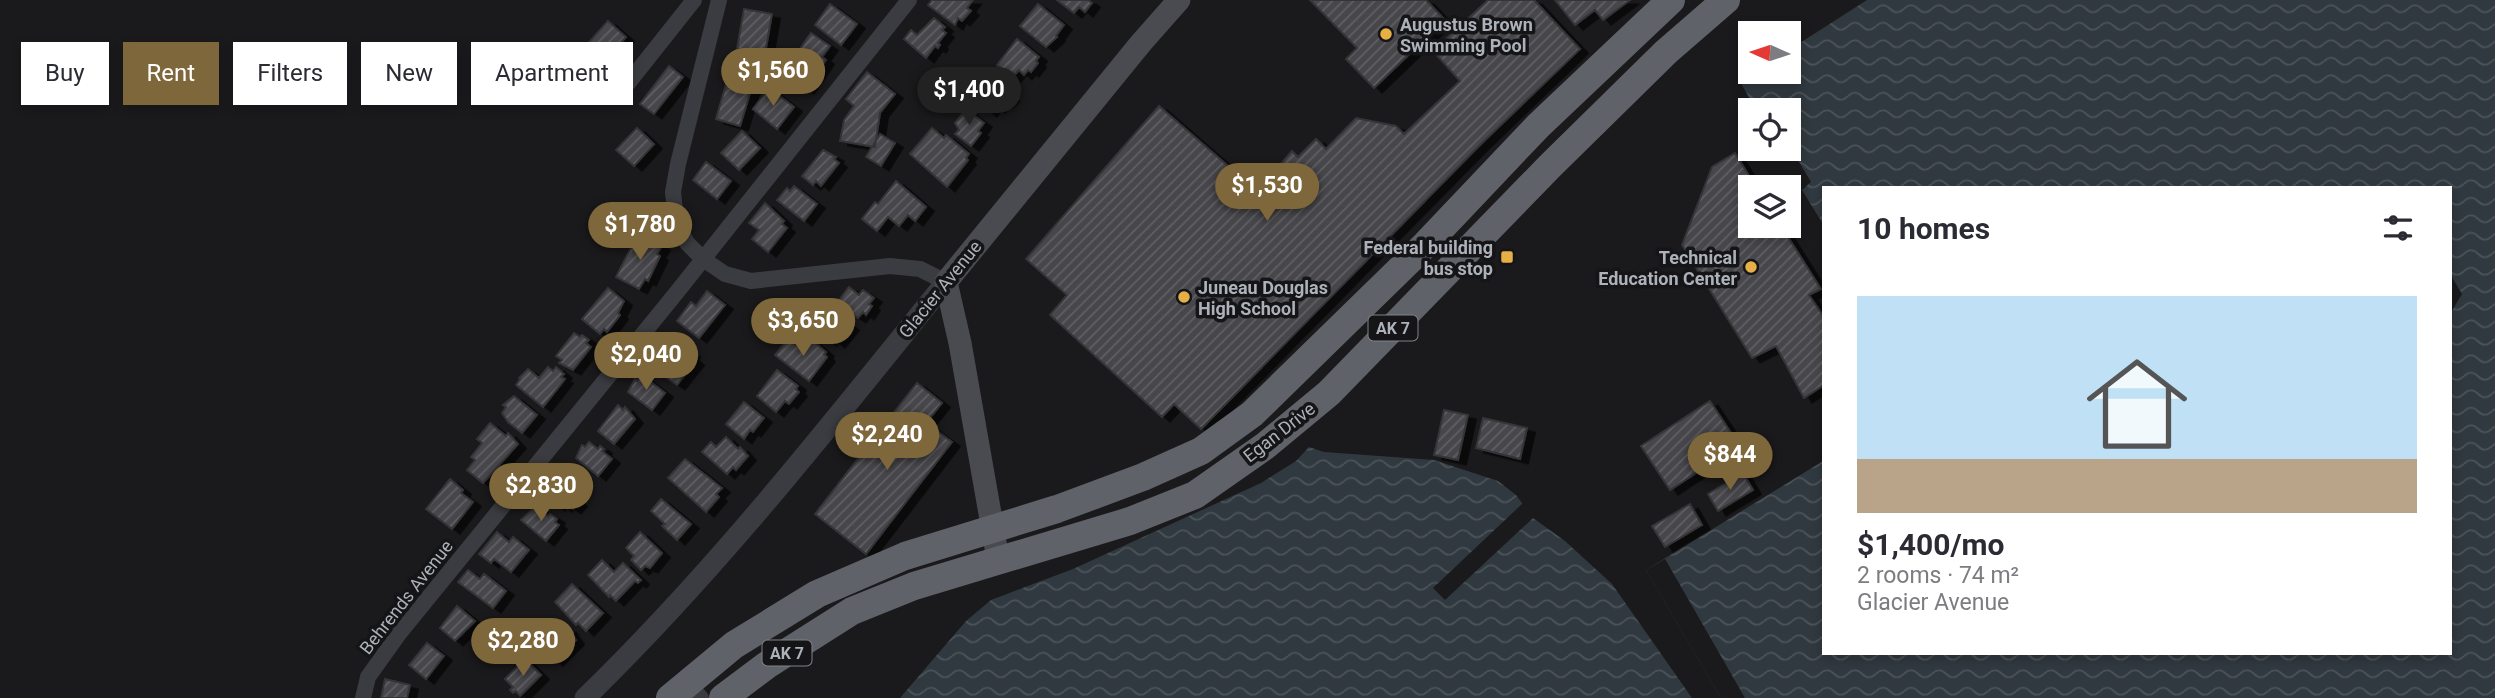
<!DOCTYPE html>
<meta charset="utf-8">
<style>
:root{--surface:#fff;--page:#f7f7f7;--text:#2b2b33;--muted:#7c7c81;--line:#e1e1e2;--accent:#7f673c}
body{margin:0;font-family:Roboto,sans-serif;background:var(--page);color:var(--text);height:100vh;display:flex;flex-direction:column;font-size:26px;white-space:nowrap}
*{box-sizing:border-box;margin:0}
p{font-size:23px;color:var(--muted)}
.icon{flex:none;width:38px;height:38px;fill:none;stroke:currentColor;stroke-width:2;stroke-linecap:round;stroke-linejoin:round}
.map{position:relative;flex:1;overflow:hidden}
.side{position:absolute;left:1822px;top:186px;width:630px;height:469px;display:flex;flex-direction:column;background:var(--surface);border-radius:0px;box-shadow:0 4px 10px #0003}
.side>*{flex:none}
.hud{position:absolute;left:21px;top:42px;width:665px;height:63px;display:flex;gap:14px}
.needle{width:46px;rotate:273deg}
.tools{position:absolute;left:1738px;top:21px;display:grid;gap:14px}
.tools a{display:grid;place-items:center;width:63px;height:63px;border-radius:0px;background:var(--surface);box-shadow:0 4px 10px #0003;font-size:35px}
.price{position:absolute;translate:-50% -60px;padding:0 16px;border-radius:24px;background:var(--accent);color:#fff;font-size:23px;line-height:46px;filter:drop-shadow(0 2px 4px #0008)}
.price::after{content:'';position:absolute;left:50%;top:42px;width:21px;height:16px;margin-left:-10px;background:inherit;clip-path:polygon(0 0,100% 0,50% 100%)}
.price.on{background:#222;color:#fff}
ul{padding:0;list-style:none}
li{display:grid;align-content:center;gap:14px;height:371px;padding:0 35px}
li+li{border-top:2px solid var(--line)}
li span{display:grid;place-items:center;height:217px;border-radius:0px;color:#555}
li>.icon{margin-inline-start:auto}
span .icon{width:126px;height:126px;fill:#fffc;stroke-width:1}
li b{font-size:30px}
h2{display:flex;justify-content:space-between;align-items:center;height:84px;padding:0 35px;font-size:30px}
.pill{padding:0 24px;border-radius:0px;background:var(--surface);box-shadow:0 4px 10px #0003;font-size:24px;line-height:63px}
.pill.on{background:var(--accent);color:#fff}
.map>svg:first-child{display:block}
</style>
<div class="map">
<svg width="2495" height="698" viewBox="0 0 2495 698">
<defs>
<pattern id="water-waves" width="16" height="10" patternUnits="userSpaceOnUse" patternTransform="scale(1.75)"><rect width="16" height="10" fill="#30393f"/><path d="M0 5q4-4 8 0t8 0" fill="none" stroke="#4b5359"/></pattern>
<pattern id="building-hatch" width="6" height="6" patternUnits="userSpaceOnUse" patternTransform="scale(1.75)"><rect width="6" height="6" fill="#47474c"/><path d="M-1 1l2-2M0 6l6-6M5 7l2-2" fill="none" stroke="#5f5f64"/></pattern>
<filter id="shadow"><feDropShadow dx="8" dy="4.5" stdDeviation="0" flood-color="#0009"/></filter>
</defs>
<rect width="100%" height="100%" fill="#1a1a1c"/>
<path fill="url(#water-waves)" d="M 1867,0 L 2495,0 L 2495,698 L 1721,698 L 1646,570 L 1823,461 L 1824,653 L 2450,653 L 2450,314 L 2462,294 L 2450,274 L 2450,187 L 1824,187 L 1823,224 L 1802,190 L 1811,182 L 1789,145 L 1788,110 L 1758,110 L 1753,105 L 1741,83 L 1758,72 L 1788,72 L 1789,50 Z
M 1309,447 L 1324,452 L 1434,460 L 1498,481 L 1516,495 L 1533,518 L 1565,541 L 1612,584 L 1692,698 L 900,698 L 966,621 L 991,600 L 1073,569 L 1261,483 L 1296,461 Z"/>
<path fill="#1a1a1c" d="M 1524,500 L 1539,518 L 1533,518 L 1445,600 L 1433,588 L 1522,504 Z
M 1665,559 L 1676,578 L 1745,698 L 1721,698 L 1646,570 Z"/>
<path fill="url(#building-hatch)" stroke="#343438" stroke-width="2" filter="url(#shadow)" d="M 932,0 L 973,0 L 967,8 L 971,11 L 962,21 L 958,18 L 955,25 L 928,5 Z
M 1057,0 L 1088,0 L 1092,3 L 1085,12 L 1079,7 L 1074,13 Z
M 1310,0 L 1426,0 L 1445,20 L 1374,88 L 1346,59 L 1357,48 Z
M 1488,0 L 1534,0 L 1580,49 L 1479,146 L 1201,429 L 1174,404 L 1162,417 L 1050,315 L 1067,295 L 1026,259 L 1159,106 L 1257,191 L 1292,151 L 1298,157 L 1316,139 L 1326,149 L 1356,118 L 1396,126 L 1404,134 L 1460,81 L 1433,51 Z
M 1555,0 L 1630,0 L 1603,20 L 1595,10 L 1575,25 Z
M 830,4 L 857,24 L 841,45 L 815,25 Z
M 1038,4 L 1064,25 L 1056,36 L 1057,37 L 1046,47 L 1020,26 Z
M 744,9 L 772,14 L 765,54 L 737,49 Z
M 934,18 L 945,27 L 942,30 L 946,33 L 938,43 L 940,45 L 938,48 L 935,46 L 926,58 L 904,39 L 911,30 L 917,35 Z
M 608,21 L 626,37 L 600,65 L 583,49 Z
M 811,33 L 830,46 L 822,57 L 826,60 L 806,89 L 783,73 Z
M 1017,39 L 1039,57 L 1036,61 L 1038,63 L 1031,72 L 1028,70 L 1024,75 L 1019,70 L 1012,78 L 997,65 Z
M 568,56 L 584,69 L 560,98 L 544,85 Z
M 732,63 L 757,70 L 740,126 L 716,119 Z
M 669,66 L 683,77 L 654,114 L 640,104 Z
M 867,72 L 895,94 L 880,113 L 875,147 L 840,141 L 844,120 L 854,106 L 846,99 Z
M 994,74 L 1012,89 L 1008,95 L 1011,97 L 1005,103 L 1003,102 L 997,108 L 994,105 L 989,112 L 973,99 Z
M 769,88 L 794,107 L 777,129 L 753,109 Z
M 966,109 L 984,123 L 978,131 L 981,133 L 971,146 L 955,134 L 959,130 L 955,123 Z
M 637,128 L 654,144 L 634,166 L 616,150 Z
M 932,128 L 944,138 L 946,135 L 969,154 L 966,158 L 968,160 L 947,187 L 910,154 Z
M 742,131 L 760,148 L 739,170 L 721,153 Z
M 880,134 L 895,143 L 881,166 L 866,157 Z
M 823,150 L 836,157 L 834,159 L 839,163 L 821,186 L 816,181 L 813,185 L 802,176 Z
M 1735,153 L 1756,187 L 1750,187 L 1750,226 L 1781,226 L 1821,289 L 1809,295 L 1824,317 L 1824,385 L 1804,398 L 1776,346 L 1752,358 L 1682,245 L 1712,167 Z
M 706,162 L 731,181 L 717,199 L 693,180 Z
M 896,181 L 926,207 L 915,221 L 908,215 L 899,226 L 888,217 L 877,231 L 862,219 L 875,202 L 878,204 Z
M 794,186 L 817,204 L 804,221 L 777,200 L 787,188 L 790,191 Z
M 765,203 L 784,221 L 782,224 L 787,228 L 768,252 L 752,239 L 759,230 L 749,223 Z
M 638,234 L 662,246 L 657,254 L 660,256 L 648,281 L 645,279 L 639,289 L 616,277 Z
M 849,287 L 859,295 L 863,290 L 874,298 L 869,304 L 872,306 L 866,315 L 863,312 L 858,318 L 836,304 Z
M 608,288 L 624,301 L 618,313 L 620,315 L 607,332 L 604,329 L 600,334 L 582,319 Z
M 707,291 L 725,305 L 699,338 L 677,321 L 691,302 L 696,306 Z
M 827,307 L 833,311 L 835,308 L 845,317 L 843,320 L 851,326 L 837,343 L 831,338 L 829,341 L 821,335 L 824,332 L 814,324 Z
M 574,333 L 580,337 L 582,335 L 589,340 L 586,343 L 591,347 L 573,370 L 559,363 L 562,360 L 556,356 Z
M 670,336 L 692,353 L 690,356 L 696,361 L 677,385 L 639,358 L 649,345 L 658,352 Z
M 788,339 L 804,351 L 813,341 L 826,352 L 824,354 L 827,357 L 809,381 L 775,355 Z
M 548,367 L 553,371 L 556,367 L 564,374 L 561,377 L 565,379 L 543,407 L 516,385 L 520,379 L 519,378 L 528,369 L 539,378 Z
M 777,370 L 798,386 L 796,389 L 799,392 L 789,404 L 785,401 L 776,412 L 757,396 Z
M 642,375 L 665,393 L 652,410 L 628,392 L 635,379 L 637,381 Z
M 917,383 L 942,403 L 926,423 L 952,442 L 866,554 L 815,514 Z
M 514,396 L 537,415 L 522,433 L 508,422 L 502,413 L 506,407 L 503,405 Z
M 1710,401 L 1739,445 L 1670,490 L 1641,446 Z
M 744,402 L 764,418 L 753,432 L 750,430 L 744,439 L 726,424 Z
M 618,405 L 623,410 L 625,407 L 635,419 L 614,444 L 598,431 Z
M 1444,410 L 1468,415 L 1458,460 L 1434,455 Z
M 1483,418 L 1527,428 L 1520,459 L 1476,448 Z
M 490,423 L 506,436 L 508,433 L 518,444 L 483,483 L 467,470 L 475,460 L 471,457 L 482,443 L 477,439 Z
M 726,437 L 738,449 L 740,447 L 748,456 L 736,470 L 733,467 L 727,474 L 702,452 L 711,442 L 716,447 Z
M 589,442 L 598,449 L 600,446 L 604,449 L 602,451 L 612,459 L 598,476 L 576,458 L 582,445 L 585,447 Z
M 685,459 L 722,488 L 716,494 L 719,497 L 706,512 L 668,478 Z
M 565,470 L 571,475 L 573,472 L 579,477 L 577,480 L 584,486 L 581,490 L 579,488 L 572,496 L 579,502 L 573,509 L 566,504 L 564,507 L 559,503 L 557,506 L 546,497 Z
M 1743,473 L 1753,490 L 1718,511 L 1708,494 Z
M 450,479 L 463,490 L 461,493 L 473,502 L 452,529 L 426,509 Z
M 661,499 L 691,524 L 677,540 L 662,526 L 665,524 L 651,511 Z
M 1690,504 L 1702,525 L 1665,547 L 1652,526 Z
M 536,506 L 548,516 L 550,514 L 557,519 L 555,522 L 559,525 L 546,541 L 521,520 Z
M 497,532 L 509,542 L 513,537 L 529,550 L 511,572 L 494,559 L 491,563 L 479,554 Z
M 640,532 L 662,553 L 650,568 L 645,566 L 641,570 L 631,560 L 634,556 L 626,548 Z
M 602,560 L 614,572 L 623,563 L 641,580 L 638,583 L 635,581 L 616,601 L 610,595 L 609,597 L 588,575 Z
M 468,570 L 480,579 L 484,574 L 506,591 L 493,608 L 458,582 Z
M 572,584 L 603,613 L 586,631 L 578,623 L 576,625 L 555,602 Z
M 457,606 L 475,621 L 455,641 L 440,628 Z
M 560,626 L 565,631 L 568,628 L 576,640 L 555,661 L 550,657 L 548,659 L 540,646 Z
M 427,643 L 444,656 L 426,679 L 409,665 Z
M 525,659 L 541,675 L 520,696 L 516,691 L 513,693 L 510,690 L 513,687 L 505,679 Z
M 385,679 L 410,685 L 407,698 L 381,698 Z"/>
<g fill="none" stroke-linecap="round" stroke-linejoin="round">
<path stroke="#3b3c41" stroke-width="16" d="M 719,0 L 678,164 L 673,192 L 676,221 L 687,243 L 703,259 L 725,274 L 751,281 L 890,266 L 920,269 L 946,282
M 621,92 L 694,0
M 688,683 L 701,698
M 363,698 L 368,677 L 398,635 L 677,292 L 909,0"/>
<path stroke="#3b3c41" stroke-width="21" d="M 585,698 C 717,570 830,425 946,282"/>
<path stroke="#494b50" stroke-width="23" d="M 998,559 L 960,343 L 946,282 L 1141,43 L 1179,0"/>
<path stroke="#5f6268" stroke-width="28" d="M 670,698 L 734,645 L 817,594 L 905,556 L 1057,509 L 1143,477 L 1201,451 L 1252,414 L 1426,244 L 1538,126 L 1671,0
M 723,698 L 767,665 L 852,611 L 914,586 L 1130,521 L 1195,495 L 1265,446 L 1329,393 L 1550,166 L 1666,52 L 1726,0"/>
</g>
<g fill="#e6b047" stroke="#151517" stroke-width="2.5">
<circle cx="1386" cy="34" r="7"/>
<rect x="1500" y="250" width="14" height="14" rx="3.5"/>
<circle cx="1751" cy="267" r="7"/>
<circle cx="1184" cy="297" r="7"/>
</g>
<g text-anchor="middle" dominant-baseline="central" stroke-width="7" stroke-linejoin="round" paint-order="stroke">
<g fill="#151517" stroke="#7f8289" stroke-width="2">
<rect x="1368.5" y="315.5" width="49" height="25" rx="5"/>
<rect x="762.5" y="640.5" width="49" height="25" rx="5"/>
</g>
<g font-size="16" font-weight="bold" fill="#adb1ba">
<text x="1393" y="328">AK 7</text>
<text x="787" y="653">AK 7</text>
</g>
<g font-size="18" font-weight="bold" fill="#adb1ba" stroke="#151517" text-anchor="start">
<text x="1400" y="24">Augustus Brown<tspan x="1400" dy="21">Swimming Pool</tspan></text>
<text x="1493" y="247" text-anchor="end">Federal building<tspan x="1493" dy="21">bus stop</tspan></text>
<text x="1737" y="257" text-anchor="end">Technical<tspan x="1737" dy="21">Education Center</tspan></text>
<text x="1198" y="287">Juneau Douglas<tspan x="1198" dy="21">High School</tspan></text>
</g>
<g font-size="18" fill="#adb1ba" stroke="#151517">
<text transform="translate(940 289) rotate(-51)">Glacier Avenue</text>
<text transform="translate(1279 432) rotate(-38)">Egan Drive</text>
<text transform="translate(406 597) rotate(-52)">Behrends Avenue</text>
</g>
</g>
</svg>
<div class="tools">
<a><svg class="needle" viewBox="-14 -14 28 28"><path d="M0-13l5 13h-10z" fill="#e53935"/><path d="M0 13l5-13h-10z" fill="#7c7c81"/></svg></a>
<a><svg class="icon" aria-label="locate" viewBox="0 0 24 24"><circle cx="12" cy="12" r="6"/><path d="M12 2v4M12 18v4M2 12h4M18 12h4"/></svg></a>
<a><svg class="icon" aria-label="layers" viewBox="0 0 24 24"><path d="M12 4l9 5-9 5-9-5zM3 14l9 5 9-5"/></svg></a>
</div>
<b class="price" style="left:773px;top:108px">$1,560</b>
<b class="price on" style="left:969px;top:127px">$1,400</b>
<b class="price" style="left:1267px;top:223px">$1,530</b>
<b class="price" style="left:640px;top:262px">$1,780</b>
<b class="price" style="left:803px;top:358px">$3,650</b>
<b class="price" style="left:646px;top:392px">$2,040</b>
<b class="price" style="left:887px;top:472px">$2,240</b>
<b class="price" style="left:1730px;top:492px">$844</b>
<b class="price" style="left:541px;top:523px">$2,830</b>
<b class="price" style="left:523px;top:678px">$2,280</b>
<div class="hud">
<a class="pill">Buy</a>
<a class="pill on">Rent</a>
<a class="pill">Filters</a>
<a class="pill">New</a>
<a class="pill">Apartment</a>
</div>
<section class="side">
<h2>10 homes<svg class="icon" aria-label="filters" viewBox="0 0 24 24"><path d="M4 7h16M4 17h16"/><circle cx="9" cy="7" r="2"/><circle cx="15" cy="17" r="2"/></svg></h2>
<ul>
<li><span style="background:linear-gradient(#bfe0f5 75%,#b9a48a 0)"><svg class="icon" aria-label="home" viewBox="0 0 24 24"><path d="M3 11l9-7 9 7M6 9v11h12V9"/></svg></span><div><b>$1,400/mo</b><p>2 rooms · 74 m²</p><p>Glacier Avenue</p></div></li>
</ul>
</section>
</div>
